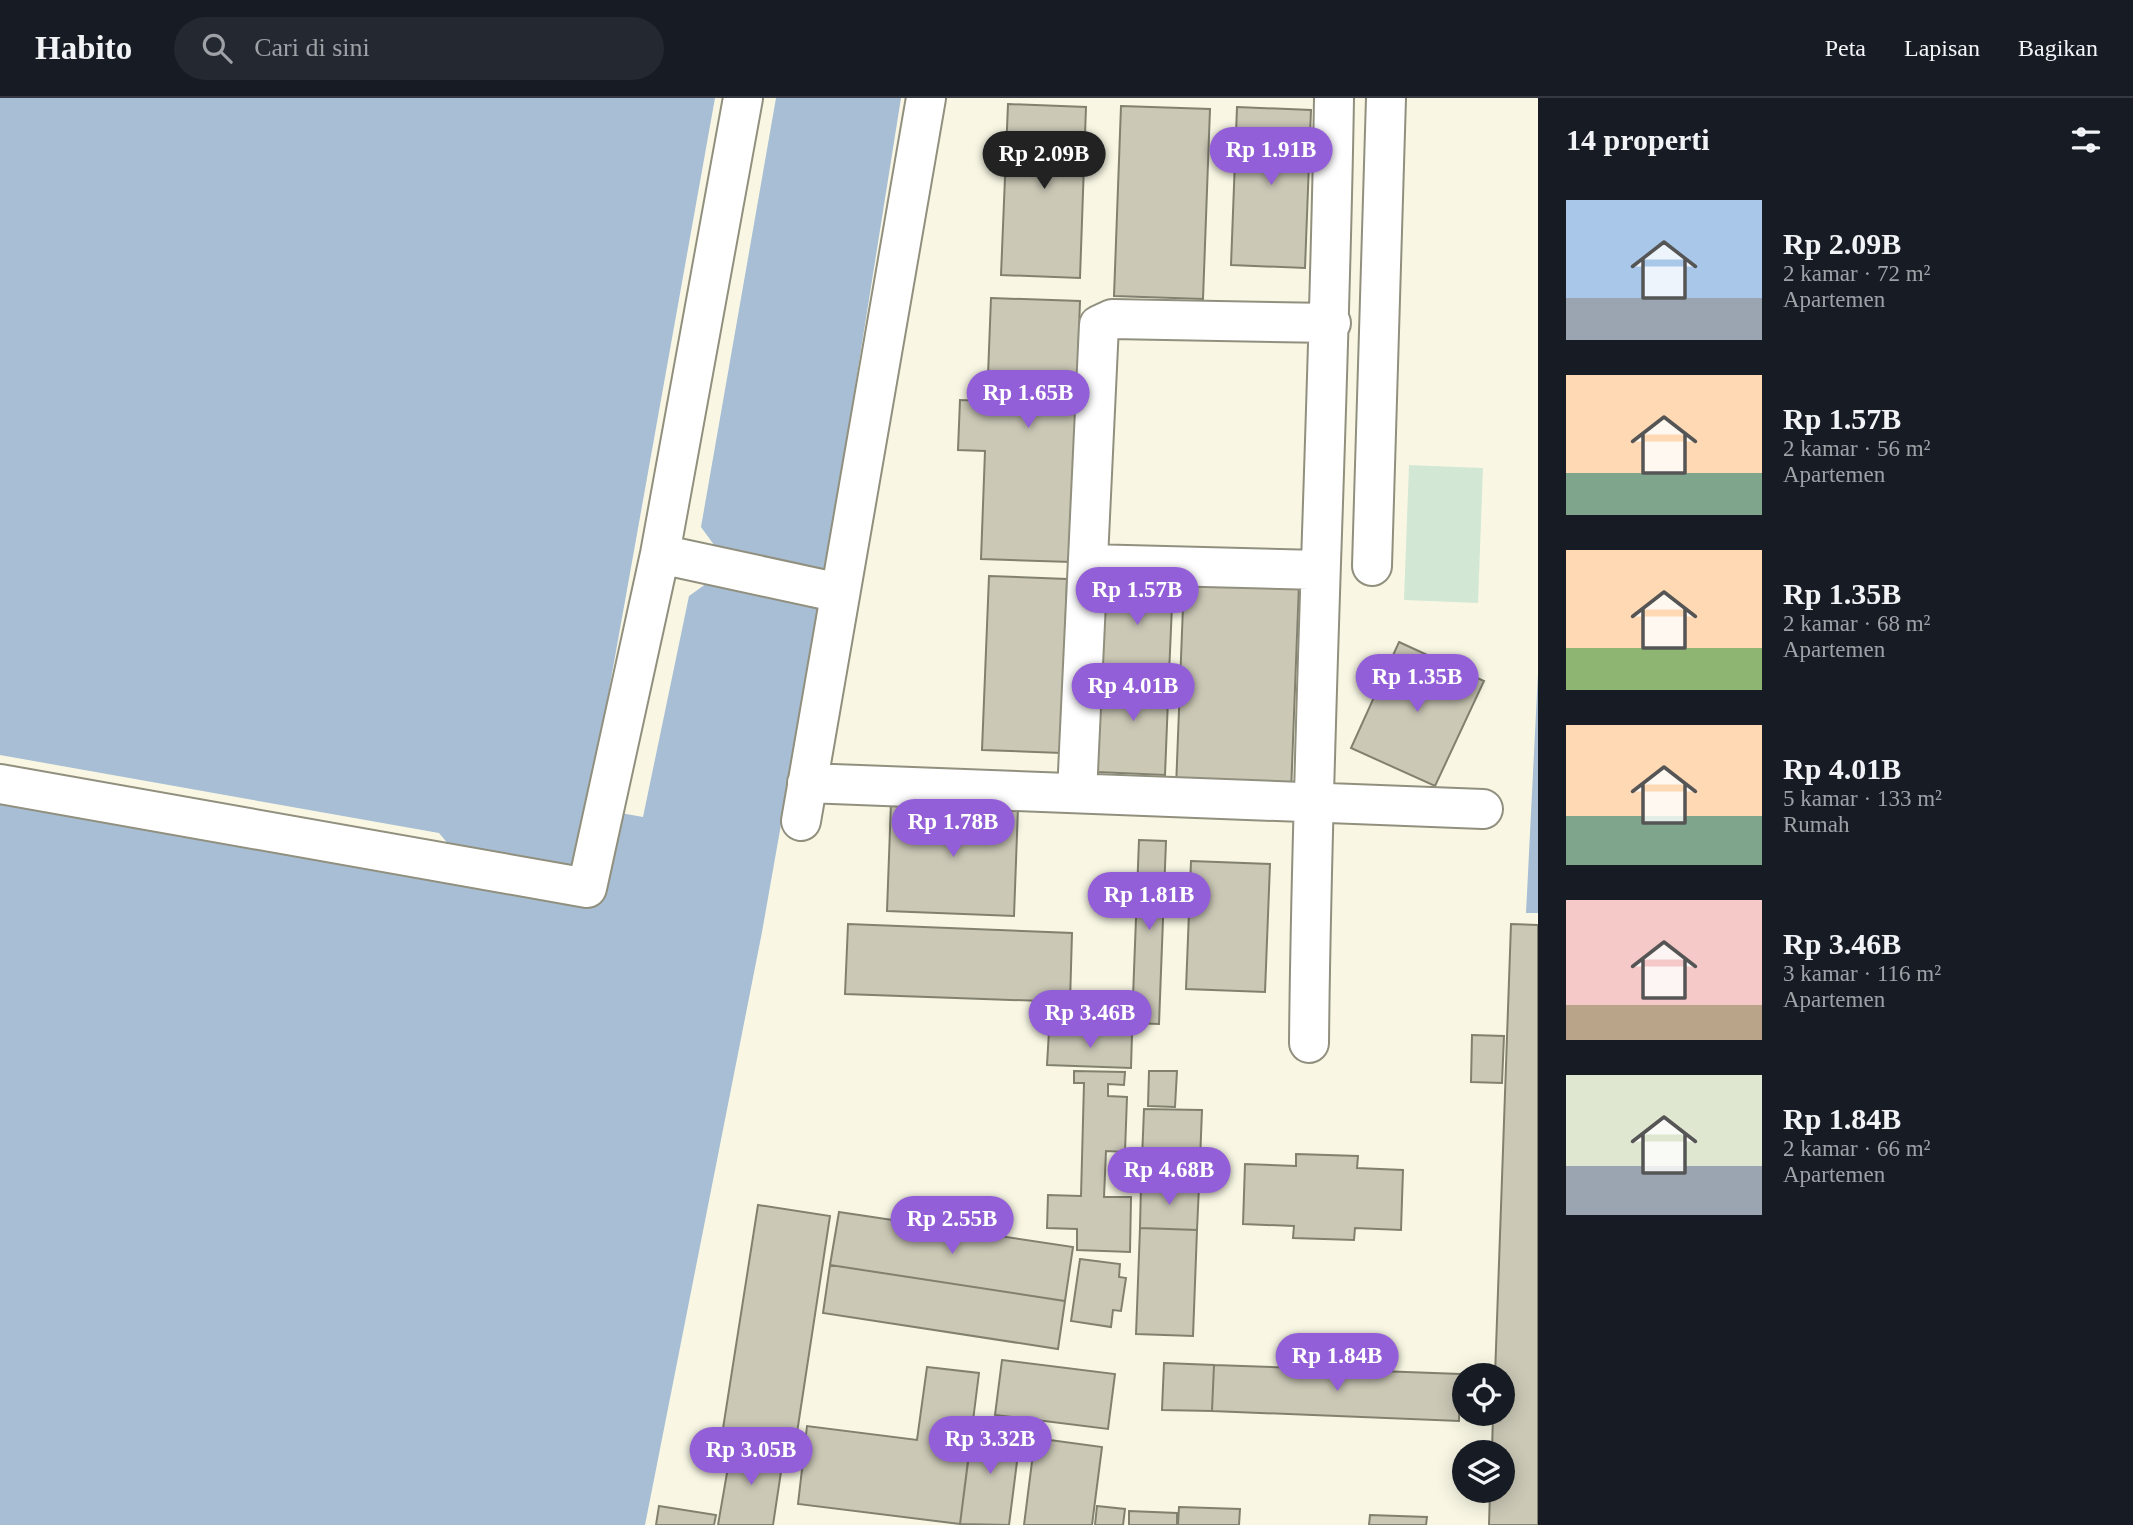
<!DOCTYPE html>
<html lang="id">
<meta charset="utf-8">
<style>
:root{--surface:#171b24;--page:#242831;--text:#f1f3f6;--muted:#9ea1a6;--line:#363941;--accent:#935fd8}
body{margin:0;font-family:"Times New Roman",serif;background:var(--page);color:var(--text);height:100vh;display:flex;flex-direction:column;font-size:26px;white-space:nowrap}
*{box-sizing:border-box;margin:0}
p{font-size:23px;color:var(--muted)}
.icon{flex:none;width:38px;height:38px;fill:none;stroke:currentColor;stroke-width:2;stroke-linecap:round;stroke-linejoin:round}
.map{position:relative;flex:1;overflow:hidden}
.side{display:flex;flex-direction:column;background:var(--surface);width:595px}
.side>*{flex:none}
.controls{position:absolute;left:1452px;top:1265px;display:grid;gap:14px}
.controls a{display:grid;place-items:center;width:63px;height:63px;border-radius:50%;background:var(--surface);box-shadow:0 4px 18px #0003;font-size:35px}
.price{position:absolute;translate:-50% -60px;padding:0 16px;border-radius:24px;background:var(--accent);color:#fff;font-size:23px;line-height:46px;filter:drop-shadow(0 2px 4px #0008)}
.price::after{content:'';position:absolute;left:50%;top:42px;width:21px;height:16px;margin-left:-10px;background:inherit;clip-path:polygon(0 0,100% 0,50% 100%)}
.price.on{background:#222;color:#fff}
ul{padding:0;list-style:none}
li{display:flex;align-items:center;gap:21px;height:175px;padding:0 28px}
li span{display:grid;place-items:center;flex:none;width:196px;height:140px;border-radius:0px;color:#555}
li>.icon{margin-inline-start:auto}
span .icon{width:84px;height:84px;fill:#fffc;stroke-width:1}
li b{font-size:30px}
h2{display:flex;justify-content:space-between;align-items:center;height:84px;padding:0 28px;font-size:30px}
header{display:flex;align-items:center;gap:42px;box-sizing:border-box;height:98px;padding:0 35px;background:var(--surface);border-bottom:2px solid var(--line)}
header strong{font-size:33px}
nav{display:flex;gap:38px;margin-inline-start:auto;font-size:24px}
.search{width:490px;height:63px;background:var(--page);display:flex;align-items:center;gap:18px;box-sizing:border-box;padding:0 24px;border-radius:38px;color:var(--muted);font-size:26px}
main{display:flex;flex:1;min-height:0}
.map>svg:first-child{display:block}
</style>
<header>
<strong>Habito</strong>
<div class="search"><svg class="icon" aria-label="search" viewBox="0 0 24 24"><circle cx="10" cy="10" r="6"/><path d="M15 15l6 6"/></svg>Cari di sini</div>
<nav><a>Peta</a><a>Lapisan</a><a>Bagikan</a></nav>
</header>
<main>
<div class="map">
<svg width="1538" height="1427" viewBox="0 0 1538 1427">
<rect width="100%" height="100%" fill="#f9f7e4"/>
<path fill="#d2e8d5" d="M 1409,367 L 1483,370 L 1478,505 L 1404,502 Z"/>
<path fill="#a7bed4" d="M 0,0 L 901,0 L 826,472 L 762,834 L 645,1427 L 0,1427 Z
M 1538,575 L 1538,815 L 1526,815 Z"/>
<path fill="#f9f7e4" d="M 715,0 L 776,0 L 701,429 L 717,451 L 826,472 L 820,503 L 710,483 L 689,498 L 643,719 L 615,714 L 599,804 L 0,698 L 0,657 L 439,735 L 455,754 L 561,773 L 579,760 Z"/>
<path fill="#cbc8b6" stroke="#82806f" stroke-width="2" d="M 1008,6 L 1086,9 L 1080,180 L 1001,177 Z
M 1121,8 L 1210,11 L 1203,201 L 1114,198 Z
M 1237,9 L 1311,12 L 1305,170 L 1231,167 Z
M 991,200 L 1080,203 L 1071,464 L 981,461 L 985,353 L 958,352 L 960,302 L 987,303 Z
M 989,478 L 1067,481 L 1061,655 L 982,652 Z
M 1184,482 L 1299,486 L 1291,695 L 1176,690 Z
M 1104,483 L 1173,485 L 1169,576 L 1101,574 Z
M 1399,544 L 1484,583 L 1435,688 L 1351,650 Z
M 1101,574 L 1169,576 L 1165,677 L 1097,674 Z
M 891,704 L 1018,709 L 1014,818 L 887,813 Z
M 1139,742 L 1166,743 L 1159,926 L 1132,925 Z
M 1191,763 L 1270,766 L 1265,894 L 1186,891 Z
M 848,826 L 1072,835 L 1070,904 L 845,896 Z
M 1511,826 L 1538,827 L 1538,1427 L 1489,1427 L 1490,1393 L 1503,1393 L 1503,1354 L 1492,1354 L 1493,1316 L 1503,1316 L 1503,1278 L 1495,1278 Z
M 1049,933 L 1132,936 L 1131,970 L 1047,967 Z
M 1472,937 L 1504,938 L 1502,985 L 1471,984 Z
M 1074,973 L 1125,974 L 1124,987 L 1108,986 L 1108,998 L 1127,999 L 1125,1054 L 1106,1053 L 1104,1099 L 1131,1099 L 1130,1154 L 1077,1152 L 1077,1131 L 1047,1130 L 1048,1097 L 1081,1098 L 1084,985 L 1074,985 Z
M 1149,973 L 1177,973 L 1175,1009 L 1148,1008 Z
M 1144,1011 L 1202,1012 L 1199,1088 L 1141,1086 Z
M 1296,1056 L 1358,1058 L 1357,1070 L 1403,1072 L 1401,1132 L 1355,1130 L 1354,1142 L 1293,1140 L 1294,1128 L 1243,1126 L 1245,1066 L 1296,1068 Z
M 1141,1086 L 1199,1088 L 1197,1132 L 1140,1130 Z
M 758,1107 L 830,1118 L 795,1348 L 722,1337 Z
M 839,1114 L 1073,1149 L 1065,1203 L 830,1167 Z
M 1140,1130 L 1197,1132 L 1193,1238 L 1136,1236 Z
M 1080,1161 L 1120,1166 L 1119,1179 L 1126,1180 L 1121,1213 L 1113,1212 L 1111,1229 L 1071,1223 Z
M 830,1167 L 1065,1203 L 1058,1251 L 823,1215 Z
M 1002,1262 L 1115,1276 L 1108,1331 L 995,1317 Z
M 1164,1265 L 1214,1267 L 1212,1313 L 1162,1312 Z
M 1214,1267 L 1460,1276 L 1459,1323 L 1212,1313 Z
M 927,1269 L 979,1275 L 960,1426 L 798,1406 L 807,1328 L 917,1342 Z
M 973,1325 L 1021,1332 L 1009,1427 L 960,1426 Z
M 1035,1340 L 1102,1349 L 1092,1427 L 1024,1427 Z
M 732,1346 L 784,1354 L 773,1427 L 718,1427 Z
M 659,1408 L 716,1417 L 714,1427 L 656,1427 Z
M 1097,1408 L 1125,1411 L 1123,1427 L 1095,1427 Z
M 1179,1409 L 1240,1411 L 1239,1427 L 1178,1427 Z
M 1129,1413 L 1177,1415 L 1177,1427 L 1129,1427 Z
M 1370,1417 L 1427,1419 L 1426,1427 L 1369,1427 Z"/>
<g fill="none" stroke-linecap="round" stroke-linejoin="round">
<defs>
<path id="minor" d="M 660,456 L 840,495
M 1088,466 L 1319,472
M 1372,468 L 1386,0
M 807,685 L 1483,711
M 0,686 L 587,790 L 660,456 L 743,0
M 1077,695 L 1099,227 L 1112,221 L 1331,225
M 801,723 L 926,0
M 1309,945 C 1312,630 1329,315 1334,0"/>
</defs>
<use href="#minor" stroke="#918f7e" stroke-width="42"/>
<use href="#minor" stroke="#fff" stroke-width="38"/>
</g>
</svg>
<div class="controls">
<a><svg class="icon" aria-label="locate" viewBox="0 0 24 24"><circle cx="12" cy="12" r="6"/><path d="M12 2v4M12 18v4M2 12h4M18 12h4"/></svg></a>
<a><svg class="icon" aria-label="layers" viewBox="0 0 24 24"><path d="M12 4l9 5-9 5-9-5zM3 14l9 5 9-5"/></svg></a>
</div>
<b class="price" style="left:1271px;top:89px">Rp 1.91B</b>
<b class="price on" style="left:1044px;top:93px">Rp 2.09B</b>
<b class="price" style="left:1028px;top:332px">Rp 1.65B</b>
<b class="price" style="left:1137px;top:529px">Rp 1.57B</b>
<b class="price" style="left:1417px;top:616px">Rp 1.35B</b>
<b class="price" style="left:1133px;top:625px">Rp 4.01B</b>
<b class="price" style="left:953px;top:761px">Rp 1.78B</b>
<b class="price" style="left:1149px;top:834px">Rp 1.81B</b>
<b class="price" style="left:1090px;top:952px">Rp 3.46B</b>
<b class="price" style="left:1169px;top:1109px">Rp 4.68B</b>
<b class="price" style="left:952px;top:1158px">Rp 2.55B</b>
<b class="price" style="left:1337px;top:1295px">Rp 1.84B</b>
<b class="price" style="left:990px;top:1378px">Rp 3.32B</b>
<b class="price" style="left:751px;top:1389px">Rp 3.05B</b>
</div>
<section class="side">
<h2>14 properti<svg class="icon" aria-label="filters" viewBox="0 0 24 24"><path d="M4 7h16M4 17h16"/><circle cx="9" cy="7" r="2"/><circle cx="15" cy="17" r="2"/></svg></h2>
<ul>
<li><span style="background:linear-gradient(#a9c7e8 70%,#9aa5b1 0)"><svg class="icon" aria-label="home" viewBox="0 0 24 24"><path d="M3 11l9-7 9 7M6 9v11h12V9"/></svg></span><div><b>Rp 2.09B</b><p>2 kamar · 72 m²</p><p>Apartemen</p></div></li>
<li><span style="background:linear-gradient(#ffd9b3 70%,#7fa58c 0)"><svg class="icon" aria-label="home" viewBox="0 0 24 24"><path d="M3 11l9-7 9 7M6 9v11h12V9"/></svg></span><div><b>Rp 1.57B</b><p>2 kamar · 56 m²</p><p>Apartemen</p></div></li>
<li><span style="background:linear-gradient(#ffd9b3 70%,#8fb573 0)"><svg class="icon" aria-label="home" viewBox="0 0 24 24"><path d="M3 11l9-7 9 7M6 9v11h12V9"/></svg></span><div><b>Rp 1.35B</b><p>2 kamar · 68 m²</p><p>Apartemen</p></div></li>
<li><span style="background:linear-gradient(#ffd9b3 65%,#7fa58c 0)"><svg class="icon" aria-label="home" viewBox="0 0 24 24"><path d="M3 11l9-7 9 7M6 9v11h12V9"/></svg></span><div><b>Rp 4.01B</b><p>5 kamar · 133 m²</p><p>Rumah</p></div></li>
<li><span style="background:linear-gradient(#f6c9c9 75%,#b9a48a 0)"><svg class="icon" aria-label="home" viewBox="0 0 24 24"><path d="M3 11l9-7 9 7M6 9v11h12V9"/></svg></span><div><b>Rp 3.46B</b><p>3 kamar · 116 m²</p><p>Apartemen</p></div></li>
<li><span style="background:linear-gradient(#dfe7d0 65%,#9aa5b1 0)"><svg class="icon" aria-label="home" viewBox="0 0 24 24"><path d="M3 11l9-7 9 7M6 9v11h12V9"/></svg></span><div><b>Rp 1.84B</b><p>2 kamar · 66 m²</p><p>Apartemen</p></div></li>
</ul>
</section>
</main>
